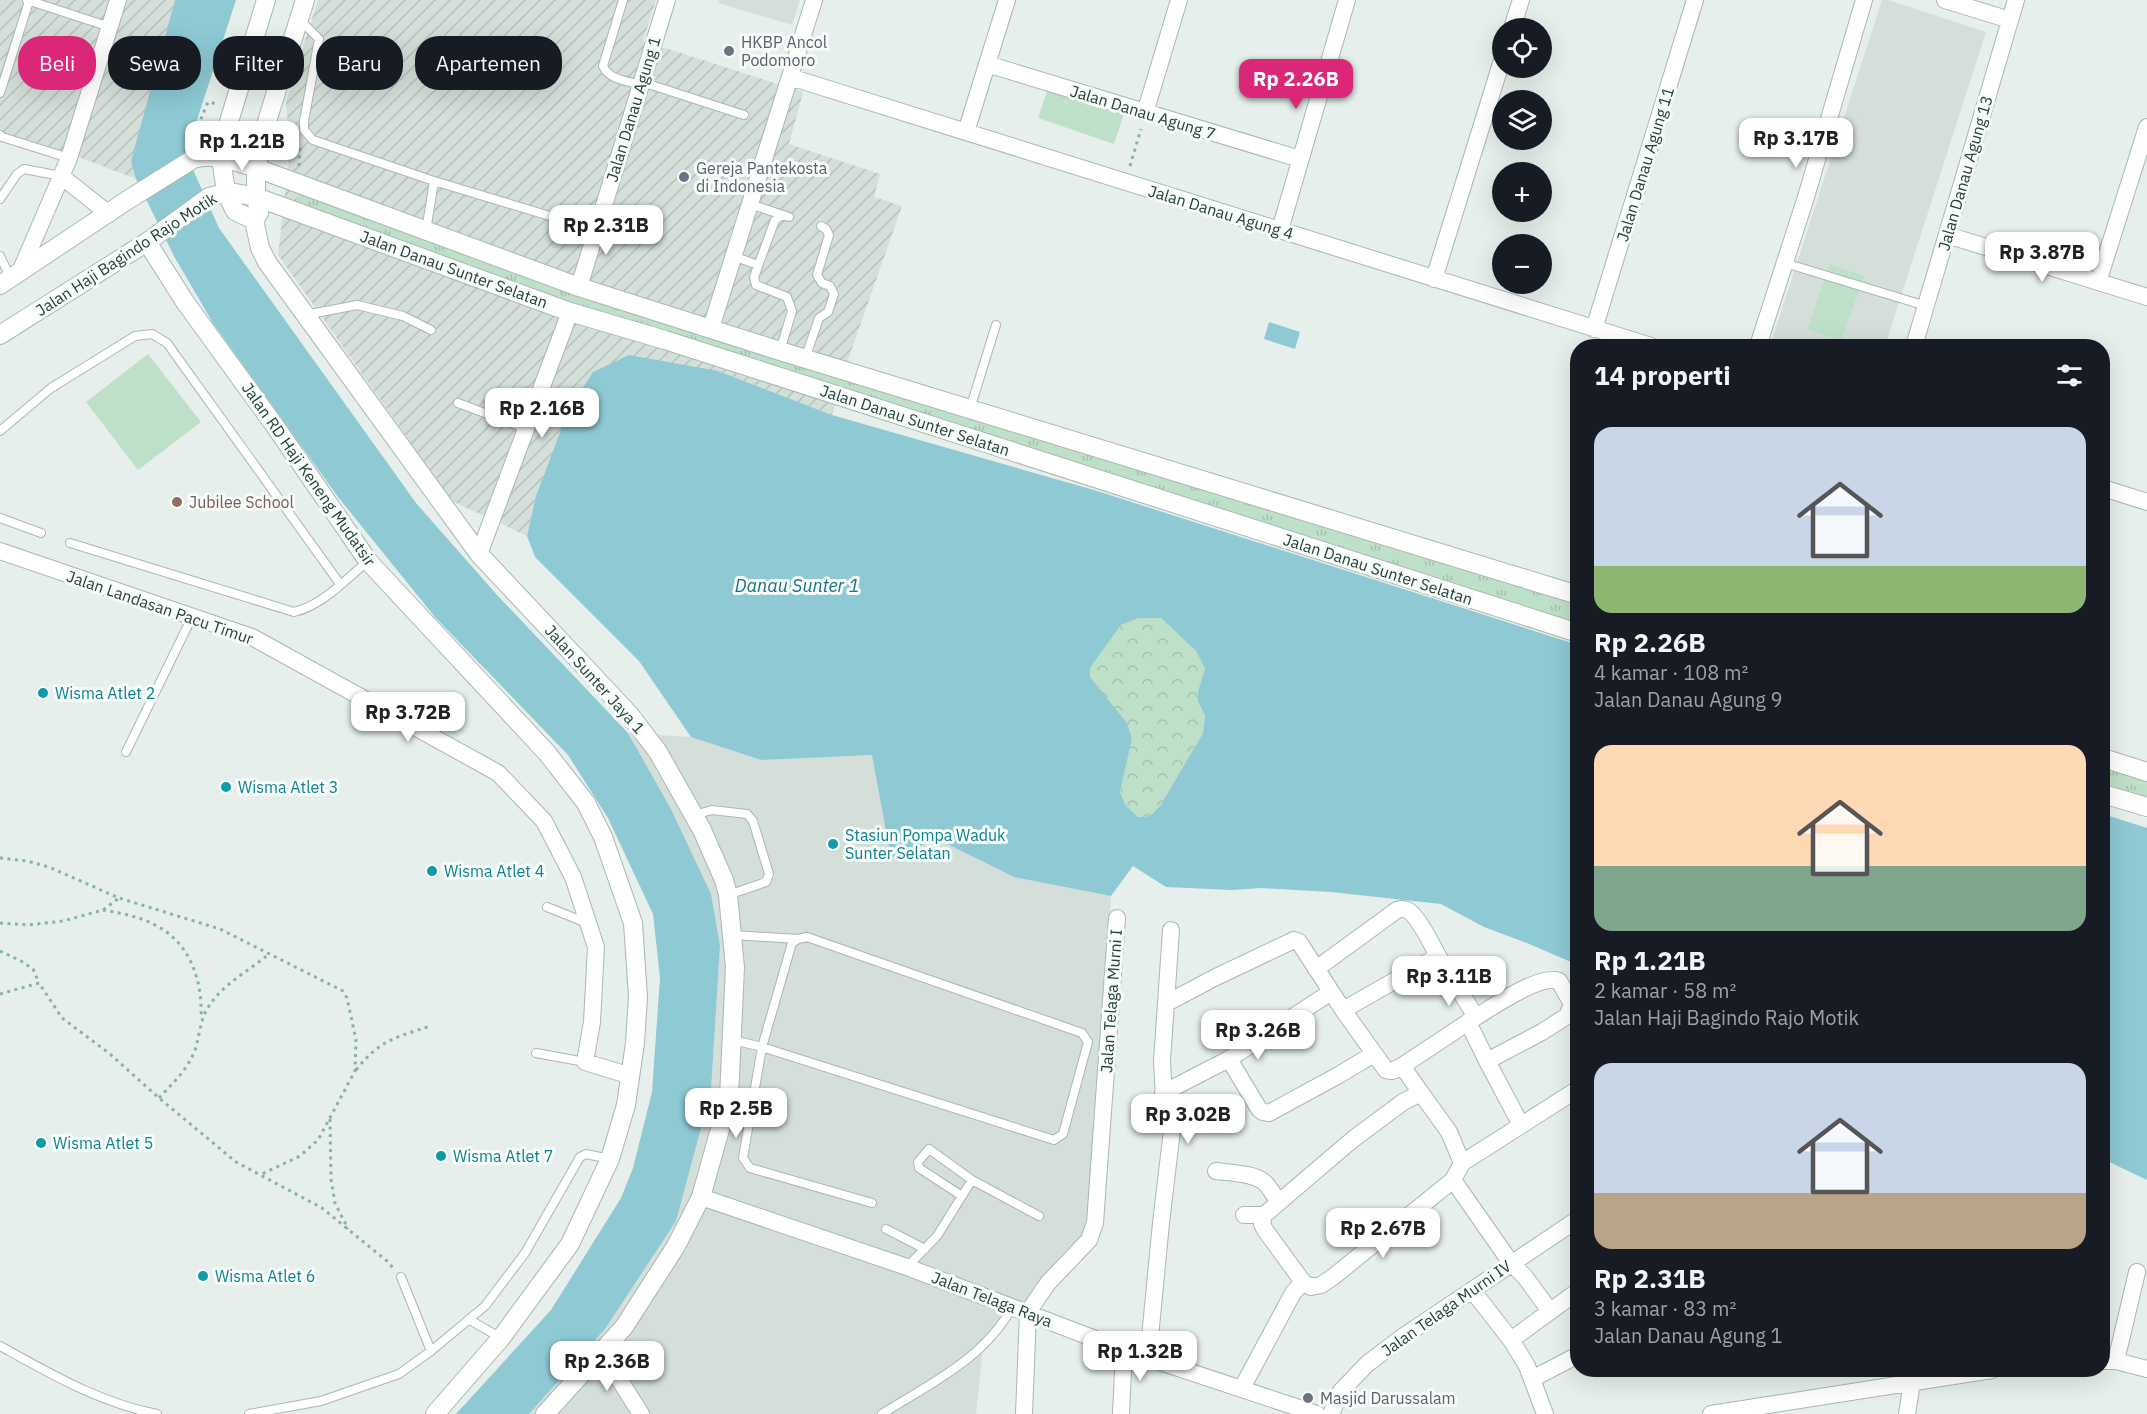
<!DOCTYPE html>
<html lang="id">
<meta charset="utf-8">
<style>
:root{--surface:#171b24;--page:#242831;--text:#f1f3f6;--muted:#9ea1a6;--accent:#db2777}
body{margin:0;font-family:"IBM Plex Sans",sans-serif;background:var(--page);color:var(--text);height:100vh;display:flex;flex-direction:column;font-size:22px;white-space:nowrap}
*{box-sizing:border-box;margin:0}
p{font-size:20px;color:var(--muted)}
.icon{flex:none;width:33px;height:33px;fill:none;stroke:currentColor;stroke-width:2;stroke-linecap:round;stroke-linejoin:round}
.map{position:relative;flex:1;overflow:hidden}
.drawer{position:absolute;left:1570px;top:339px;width:540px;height:1038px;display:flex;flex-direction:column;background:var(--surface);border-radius:24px;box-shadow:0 6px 24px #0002}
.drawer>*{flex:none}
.banner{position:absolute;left:18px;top:36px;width:570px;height:54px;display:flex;gap:12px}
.fabs{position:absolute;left:1492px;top:18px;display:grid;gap:12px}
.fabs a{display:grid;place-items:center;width:60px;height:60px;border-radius:50%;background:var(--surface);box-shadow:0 6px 24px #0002;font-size:30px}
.price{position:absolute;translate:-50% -51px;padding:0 14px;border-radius:12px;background:#fff;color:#222;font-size:20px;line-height:39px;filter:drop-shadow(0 2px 3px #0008)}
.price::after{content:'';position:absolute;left:50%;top:36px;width:18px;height:14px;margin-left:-9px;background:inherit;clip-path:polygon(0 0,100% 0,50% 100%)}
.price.current{background:var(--accent);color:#fff}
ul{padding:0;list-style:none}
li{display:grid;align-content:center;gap:12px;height:318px;padding:0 24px}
li span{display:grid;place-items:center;height:186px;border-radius:18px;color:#555}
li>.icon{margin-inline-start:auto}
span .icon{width:108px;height:108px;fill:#fffc;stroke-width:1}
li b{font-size:26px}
h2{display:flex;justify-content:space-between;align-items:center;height:72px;padding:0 24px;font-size:26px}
.tag{padding:0 21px;border-radius:24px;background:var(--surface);box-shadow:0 6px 24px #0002;font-size:21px;line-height:54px}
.tag.current{background:var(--accent);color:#fff}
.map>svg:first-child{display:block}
</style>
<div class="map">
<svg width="2147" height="1414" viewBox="0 0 2147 1414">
<defs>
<pattern id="industrial-furrows" width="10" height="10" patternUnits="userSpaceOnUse" patternTransform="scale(1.5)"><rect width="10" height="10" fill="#d4dfda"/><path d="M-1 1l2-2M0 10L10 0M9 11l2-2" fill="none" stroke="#b6c1bc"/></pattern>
<pattern id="grass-tufts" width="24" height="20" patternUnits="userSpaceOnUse" patternTransform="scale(1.5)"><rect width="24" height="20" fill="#bfe0c8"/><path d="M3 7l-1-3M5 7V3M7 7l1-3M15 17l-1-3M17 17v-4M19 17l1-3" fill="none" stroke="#a4c1ad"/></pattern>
<pattern id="forest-crowns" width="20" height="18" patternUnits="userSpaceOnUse" patternTransform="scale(1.5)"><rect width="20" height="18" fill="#bfe0c8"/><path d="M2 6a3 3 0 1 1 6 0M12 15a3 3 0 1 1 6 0" fill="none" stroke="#a4c1ad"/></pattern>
</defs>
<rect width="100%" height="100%" fill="#e6efeb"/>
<path fill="#d4dfda" d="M 719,0 L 800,0 L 792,25 L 718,3 Z
M 1882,0 L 1888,0 L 1986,32 L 1885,346 L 1770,346 Z
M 628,733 L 691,737 L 761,760 L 873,755 L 937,839 L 1014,877 L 1111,896 L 1091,1232 L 983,1348 L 976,1414 L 529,1414 L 605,1329 L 711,1091 L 720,945 L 711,894 L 671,809 Z"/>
<path fill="url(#industrial-furrows)" d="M 0,0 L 175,0 L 132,161 L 136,179 L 60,150 L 0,132 Z
M 318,0 L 656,0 L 643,41 L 803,92 L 789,144 L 880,174 L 874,197 L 902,206 L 848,360 L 832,415 L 718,371 L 568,411 L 536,496 L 527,536 L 452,501 L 278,255 L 290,151 L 286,101 Z"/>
<path fill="url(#grass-tufts)" d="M 299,184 L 729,334 L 1578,595 L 1578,633 L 665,340 L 295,210 Z
M 2103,758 L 2147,772 L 2147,807 L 2103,794 Z"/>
<path fill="url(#forest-crowns)" d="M 1139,618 L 1161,618 L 1196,651 L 1205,669 L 1198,691 L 1198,701 L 1205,716 L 1203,733 L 1160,806 L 1150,816 L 1138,817 L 1126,806 L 1120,792 L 1132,739 L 1090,677 L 1090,668 L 1121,625 Z"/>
<path fill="#bfe0c8" d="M 1048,88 L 1124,114 L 1114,144 L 1038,118 Z
M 1830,264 L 1864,276 L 1841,341 L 1807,329 Z
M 148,354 L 201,422 L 138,470 L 86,402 Z"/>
<path fill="#8ec9d4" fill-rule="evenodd" d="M 175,0 L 236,0 L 186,154 L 219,228 L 416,503 L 497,595 L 628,733 L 671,809 L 711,894 L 720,945 L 711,1091 L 676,1221 L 605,1329 L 529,1414 L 456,1414 L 551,1310 L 621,1198 L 633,1168 L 652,1092 L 660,978 L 653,914 L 608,818 L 568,755 L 435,617 L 338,497 L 213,323 L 175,258 L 136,179 L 131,161 Z
M 1269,322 L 1300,332 L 1295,349 L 1264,339 Z
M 629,355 L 718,371 L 832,415 L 1094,490 L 1578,645 L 1578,965 L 1527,943 L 1484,927 L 1441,904 L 1331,892 L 1261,888 L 1232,890 L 1166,887 L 1133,866 L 1111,896 L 1014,877 L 937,839 L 891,858 L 872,755 L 761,760 L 691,737 L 639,661 L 535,557 L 527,536 L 536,496 L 568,411 L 593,372 ZM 1139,618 L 1161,618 L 1196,651 L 1205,669 L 1198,691 L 1198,701 L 1205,716 L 1203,733 L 1160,806 L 1150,816 L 1138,817 L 1126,806 L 1120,792 L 1132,739 L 1127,723 L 1090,677 L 1090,668 L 1121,625 Z
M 2103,814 L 2147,828 L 2147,1180 L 2103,1159 Z"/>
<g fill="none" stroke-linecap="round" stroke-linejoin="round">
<defs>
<path id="service" d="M 27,0 L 110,27
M 623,0 L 603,66 C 609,80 628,81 641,85
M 298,23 L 306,26 L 319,39 L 304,121 L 304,130 L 313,140 L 434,181 L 596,230
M 642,82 L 744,115
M 0,93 L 29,1
M 0,135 L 2,137 L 69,158
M 0,199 L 17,174 L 24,169 L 61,176
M 750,204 L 789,217
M 426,231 L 434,181
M 0,256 L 11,279
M 733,256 L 758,265
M 1785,263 L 1926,306
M 305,315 L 357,305 L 403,316 L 431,330
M 780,351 L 792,311 L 787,297 L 756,285 L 754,277 L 775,220 L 782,215
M 805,359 L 819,318 L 828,312 L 834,294 L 830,286 L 822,283 L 817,275 L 829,235 L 826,229 L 821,226
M 458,403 L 527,429
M 970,409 L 996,325
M 0,431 L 51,388 L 135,336 L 152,334 L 167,343 L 340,584
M 0,518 L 41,533
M 70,543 L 294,612 C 323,605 345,580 368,561
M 126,752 L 192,617
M 694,815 L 712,810 L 747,814 L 753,821 L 769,874 L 766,882 L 728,895
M 547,907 L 587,923
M 733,935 L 798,939
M 733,1040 L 762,1047 L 1054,1140 L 1063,1134 L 1088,1042 L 1082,1033 L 807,937 L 798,939 L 792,943 L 762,1047 L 743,1158 L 750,1168 L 872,1203
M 536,1053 L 585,1062
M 962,1196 L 919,1168 L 918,1162 L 929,1149 L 972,1180
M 886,1229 L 925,1249
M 907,1267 L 937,1236 L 972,1180 L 1039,1216
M 401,1277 L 431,1351
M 470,1320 L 501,1338
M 0,1346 C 51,1374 100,1403 157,1414
M 249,1414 L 321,1401 L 399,1374 L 431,1351 L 485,1306 L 525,1253 L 580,1157 L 586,1154 L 610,1159
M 882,1414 C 931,1383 984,1359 1013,1306"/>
<path id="minor" d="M 1945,0 L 2010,20
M 1512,28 L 1521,0
M 987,64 L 1300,159
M 790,77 L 1651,346
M 1145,113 L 1179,0
M 966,132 L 1007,0
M 61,176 L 109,214
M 1280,230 L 1347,0
M 1947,235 L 2147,297
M 20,272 L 69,158 L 118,0
M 1434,279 L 1503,57
M 2098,282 L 2147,127
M 579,287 L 667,0
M 711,328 L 814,0
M 1594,329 L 1695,0
M 1758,346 L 1806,197 L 1864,0
M 1914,346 L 2016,0
M 2103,488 L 2147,502
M 0,551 L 252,637 L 498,773 L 544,821 L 573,877 L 596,947 L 592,1022 L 585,1062 L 631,1076
M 479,554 L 570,312
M 1316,969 L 1397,910 C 1401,909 1402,908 1407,910 C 1417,914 1432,945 1438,956
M 1167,1003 L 1214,978 L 1294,940 L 1299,942 L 1343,1010 L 1386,1070 L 1392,1071 L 1402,1066 L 1421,1093
M 1343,1010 L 1438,956 L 1476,1017 C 1493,1007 1541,973 1559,981 L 1572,1004 L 1567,1016 L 1542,1032 L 1487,1061 L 1468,1022
M 1229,1059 L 1259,1109 L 1263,1112 L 1269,1113 L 1337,1076 L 1374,1054
M 1487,1061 L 1521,1125
M 1402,1066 L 1476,1017
M 1163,1093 L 1229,1059 L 1331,992
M 1462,1163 L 1578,1089
M 1216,1171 C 1230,1173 1253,1173 1264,1182 C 1270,1187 1274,1196 1279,1202
M 701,1197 L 907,1267 L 1124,1350 L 1317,1414
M 1244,1215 L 1264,1215
M 1303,1282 L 1311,1287 L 1321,1285 L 1333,1277 L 1453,1180
M 1472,1290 L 1511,1340 L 1527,1366 L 1545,1414
M 1511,1340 L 1578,1291
M 602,1352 L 641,1414
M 1148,1358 L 1161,1223 L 1172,1130 L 1164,1100 L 1162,1061 L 1171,930
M 2103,1361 L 2116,1361 L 2147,1369
M 2116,1361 L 2137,1272
M 1532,1379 L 1578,1355
M 1242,1388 L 1293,1293 L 1303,1282 L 1265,1230 L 1262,1224 L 1264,1215 L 1352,1140 L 1403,1102 L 1421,1093 L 1449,1132 L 1462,1163 L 1453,1180 L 1511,1263 L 1525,1277 L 1550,1311
M 1024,1414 L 1028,1312 L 1048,1283 L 1089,1240 L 1095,1223 L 1117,918
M 1121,1414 L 1124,1350
M 1331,1414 L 1341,1391 L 1367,1364 L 1404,1336 L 1578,1219
M 1711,1414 L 1992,1370
M 1907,1414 L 1912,1382"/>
<path id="tertiary" d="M 256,168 L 579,287 L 780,351 L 1578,595
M 226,192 L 235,211 L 254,220
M 147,242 L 185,302 L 275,426 L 368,561 L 547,753 L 586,803 L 603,837 L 633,923 L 638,997 L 635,1043 L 626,1105 L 610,1159 L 570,1244 L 501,1338 L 435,1414
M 2103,758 L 2147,772
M 2103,794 L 2147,807
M 545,1414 L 624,1327 L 676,1246 L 701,1197 L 729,1097 L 735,967 L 728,895 L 724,880 L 702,830 L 658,752 L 630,715 L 479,554 L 267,262 L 260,248 L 254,220 L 259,213 L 256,197 L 570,312 L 665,340 L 1578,633"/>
<path id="secondary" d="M 226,192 L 221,158 L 224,138 L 266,0
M 0,285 L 126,201 L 193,159 C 214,152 236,162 256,168
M 0,335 L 147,242 L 209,197 L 230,192 L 256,197 L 256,168 L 268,118 L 305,0"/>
</defs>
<use href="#service" stroke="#a8b8b2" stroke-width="10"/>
<use href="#minor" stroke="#a8b8b2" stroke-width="18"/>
<use href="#tertiary" stroke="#a8b8b2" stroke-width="20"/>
<use href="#secondary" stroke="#a4bbb3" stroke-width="20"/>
<path stroke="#86b3a5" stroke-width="3" stroke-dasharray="3 4.5" stroke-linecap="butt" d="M 192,140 L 208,102 L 217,104
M 299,166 L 300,145
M 1130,166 L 1141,129
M 0,858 L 27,861 L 49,867 L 119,898 L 220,929 L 343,991 L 347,998 L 356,1040 L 355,1071 L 318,1140 L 300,1156 L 260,1175
M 103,910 C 120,913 138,916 153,924 C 190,941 203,981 201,1019
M 0,923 L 28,925 L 63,921 L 103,910 L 119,898
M 0,951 L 21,961 L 33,969 L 39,983
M 0,994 L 39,983 L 62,1018 L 110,1054 L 159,1098 L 236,1162 L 322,1208 L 387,1261 L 394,1269
M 356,1070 C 381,1039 395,1038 430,1026
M 159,1098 C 173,1083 188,1069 195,1050 C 200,1035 200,1019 209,1006 C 223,984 250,970 269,954
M 330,1119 L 331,1179 L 335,1203 L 348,1229"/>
<use href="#service" stroke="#fff" stroke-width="8"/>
<use href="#minor" stroke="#fff" stroke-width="16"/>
<use href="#tertiary" stroke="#fff" stroke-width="18"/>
<use href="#secondary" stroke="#fff" stroke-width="18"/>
</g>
<g fill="#6b7280" stroke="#f7fbf9" stroke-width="2">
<circle cx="729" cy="51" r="6"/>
<circle cx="684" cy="177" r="6"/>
<circle cx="1308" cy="1398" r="6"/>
</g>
<circle fill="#8d6e63" stroke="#f7fbf9" stroke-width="2" cx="177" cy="502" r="6"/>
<g fill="#0f9aa8" stroke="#f7fbf9" stroke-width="2">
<circle cx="43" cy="693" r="6"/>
<circle cx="226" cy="787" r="6"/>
<circle cx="833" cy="844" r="6"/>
<circle cx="432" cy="871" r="6"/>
<circle cx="41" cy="1143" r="6"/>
<circle cx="441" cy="1156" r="6"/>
<circle cx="203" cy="1276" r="6"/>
</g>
<g text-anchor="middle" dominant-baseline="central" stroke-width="6" stroke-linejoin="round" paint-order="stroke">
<g font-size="16" fill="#5b616d" stroke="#f7fbf9" text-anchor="start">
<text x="741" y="42">HKBP Ancol<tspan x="741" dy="18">Podomoro</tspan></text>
<text x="696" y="168">Gereja Pantekosta<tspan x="696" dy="18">di Indonesia</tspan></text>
<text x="1320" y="1398">Masjid Darussalam</text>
</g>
<g font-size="16" fill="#24423a" stroke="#f7fbf9">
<text transform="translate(633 109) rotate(-73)">Jalan Danau Agung 1</text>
<text transform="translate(1143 112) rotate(17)">Jalan Danau Agung 7</text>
<text transform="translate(1645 164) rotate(-73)">Jalan Danau Agung 11</text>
<text transform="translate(1965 173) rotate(-74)">Jalan Danau Agung 13</text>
<text transform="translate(1221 212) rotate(17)">Jalan Danau Agung 4</text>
<text transform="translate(126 254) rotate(-33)">Jalan Haji Bagindo Rajo Motik</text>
<text transform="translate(454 269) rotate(20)">Jalan Danau Sunter Selatan</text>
<text transform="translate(915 420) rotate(18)">Jalan Danau Sunter Selatan</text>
<text transform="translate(309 474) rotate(55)">Jalan RD Haji Keneng Mudatsir</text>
<text transform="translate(1378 569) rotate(18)">Jalan Danau Sunter Selatan</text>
<text transform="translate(160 607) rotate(19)">Jalan Landasan Pacu Timur</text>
<text transform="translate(595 679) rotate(48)">Jalan Sunter Jaya 1</text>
<text transform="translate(1111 1001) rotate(-86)">Jalan Telaga Murni I</text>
<text transform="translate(992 1299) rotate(21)">Jalan Telaga Raya</text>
<text transform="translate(1446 1308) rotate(-35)">Jalan Telaga Murni IV</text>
</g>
<g font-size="16" fill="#785e54" stroke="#f7fbf9" text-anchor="start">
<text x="189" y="502">Jubilee School</text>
</g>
<g font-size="16" fill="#0d838f" stroke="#f7fbf9" text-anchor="start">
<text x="55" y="693">Wisma Atlet 2</text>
<text x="238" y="787">Wisma Atlet 3</text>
<text x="845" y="835">Stasiun Pompa Waduk<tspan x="845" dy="18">Sunter Selatan</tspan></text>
<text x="444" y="871">Wisma Atlet 4</text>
<text x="53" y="1143">Wisma Atlet 5</text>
<text x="453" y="1156">Wisma Atlet 7</text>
<text x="215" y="1276">Wisma Atlet 6</text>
</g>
<g font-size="18" font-style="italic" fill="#1c6f80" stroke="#f7fbf9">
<text x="797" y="585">Danau Sunter 1</text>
</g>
</g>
</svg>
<div class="fabs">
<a><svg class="icon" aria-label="locate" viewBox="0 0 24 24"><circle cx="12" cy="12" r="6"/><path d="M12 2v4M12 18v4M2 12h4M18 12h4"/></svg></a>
<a><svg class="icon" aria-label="layers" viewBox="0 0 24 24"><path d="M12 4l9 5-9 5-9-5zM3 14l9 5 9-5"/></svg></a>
<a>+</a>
<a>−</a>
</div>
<b class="price current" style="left:1296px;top:110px">Rp 2.26B</b>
<b class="price" style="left:1796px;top:169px">Rp 3.17B</b>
<b class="price" style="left:242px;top:172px">Rp 1.21B</b>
<b class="price" style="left:606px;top:256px">Rp 2.31B</b>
<b class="price" style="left:2042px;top:283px">Rp 3.87B</b>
<b class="price" style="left:542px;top:439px">Rp 2.16B</b>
<b class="price" style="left:408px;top:743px">Rp 3.72B</b>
<b class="price" style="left:1449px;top:1007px">Rp 3.11B</b>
<b class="price" style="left:1258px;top:1061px">Rp 3.26B</b>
<b class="price" style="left:736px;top:1139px">Rp 2.5B</b>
<b class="price" style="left:1188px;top:1145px">Rp 3.02B</b>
<b class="price" style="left:1383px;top:1259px">Rp 2.67B</b>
<b class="price" style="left:1140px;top:1382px">Rp 1.32B</b>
<b class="price" style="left:607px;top:1392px">Rp 2.36B</b>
<div class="banner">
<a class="tag current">Beli</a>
<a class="tag">Sewa</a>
<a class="tag">Filter</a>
<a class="tag">Baru</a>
<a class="tag">Apartemen</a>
</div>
<section class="drawer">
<h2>14 properti<svg class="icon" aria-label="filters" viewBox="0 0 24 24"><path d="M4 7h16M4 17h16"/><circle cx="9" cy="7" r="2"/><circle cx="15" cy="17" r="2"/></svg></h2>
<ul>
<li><span style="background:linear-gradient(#c9d6e8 75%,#8fb573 0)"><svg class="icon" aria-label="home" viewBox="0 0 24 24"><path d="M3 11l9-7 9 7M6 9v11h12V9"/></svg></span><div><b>Rp 2.26B</b><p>4 kamar · 108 m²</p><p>Jalan Danau Agung 9</p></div></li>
<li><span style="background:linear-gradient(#ffd9b3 65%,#7fa58c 0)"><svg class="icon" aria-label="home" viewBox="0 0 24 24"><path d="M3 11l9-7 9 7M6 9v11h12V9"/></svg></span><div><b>Rp 1.21B</b><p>2 kamar · 58 m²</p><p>Jalan Haji Bagindo Rajo Motik</p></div></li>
<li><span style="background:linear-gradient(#c9d6e8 70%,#b9a48a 0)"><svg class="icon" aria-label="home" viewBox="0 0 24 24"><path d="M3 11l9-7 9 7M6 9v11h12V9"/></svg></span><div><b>Rp 2.31B</b><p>3 kamar · 83 m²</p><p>Jalan Danau Agung 1</p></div></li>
</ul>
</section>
</div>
